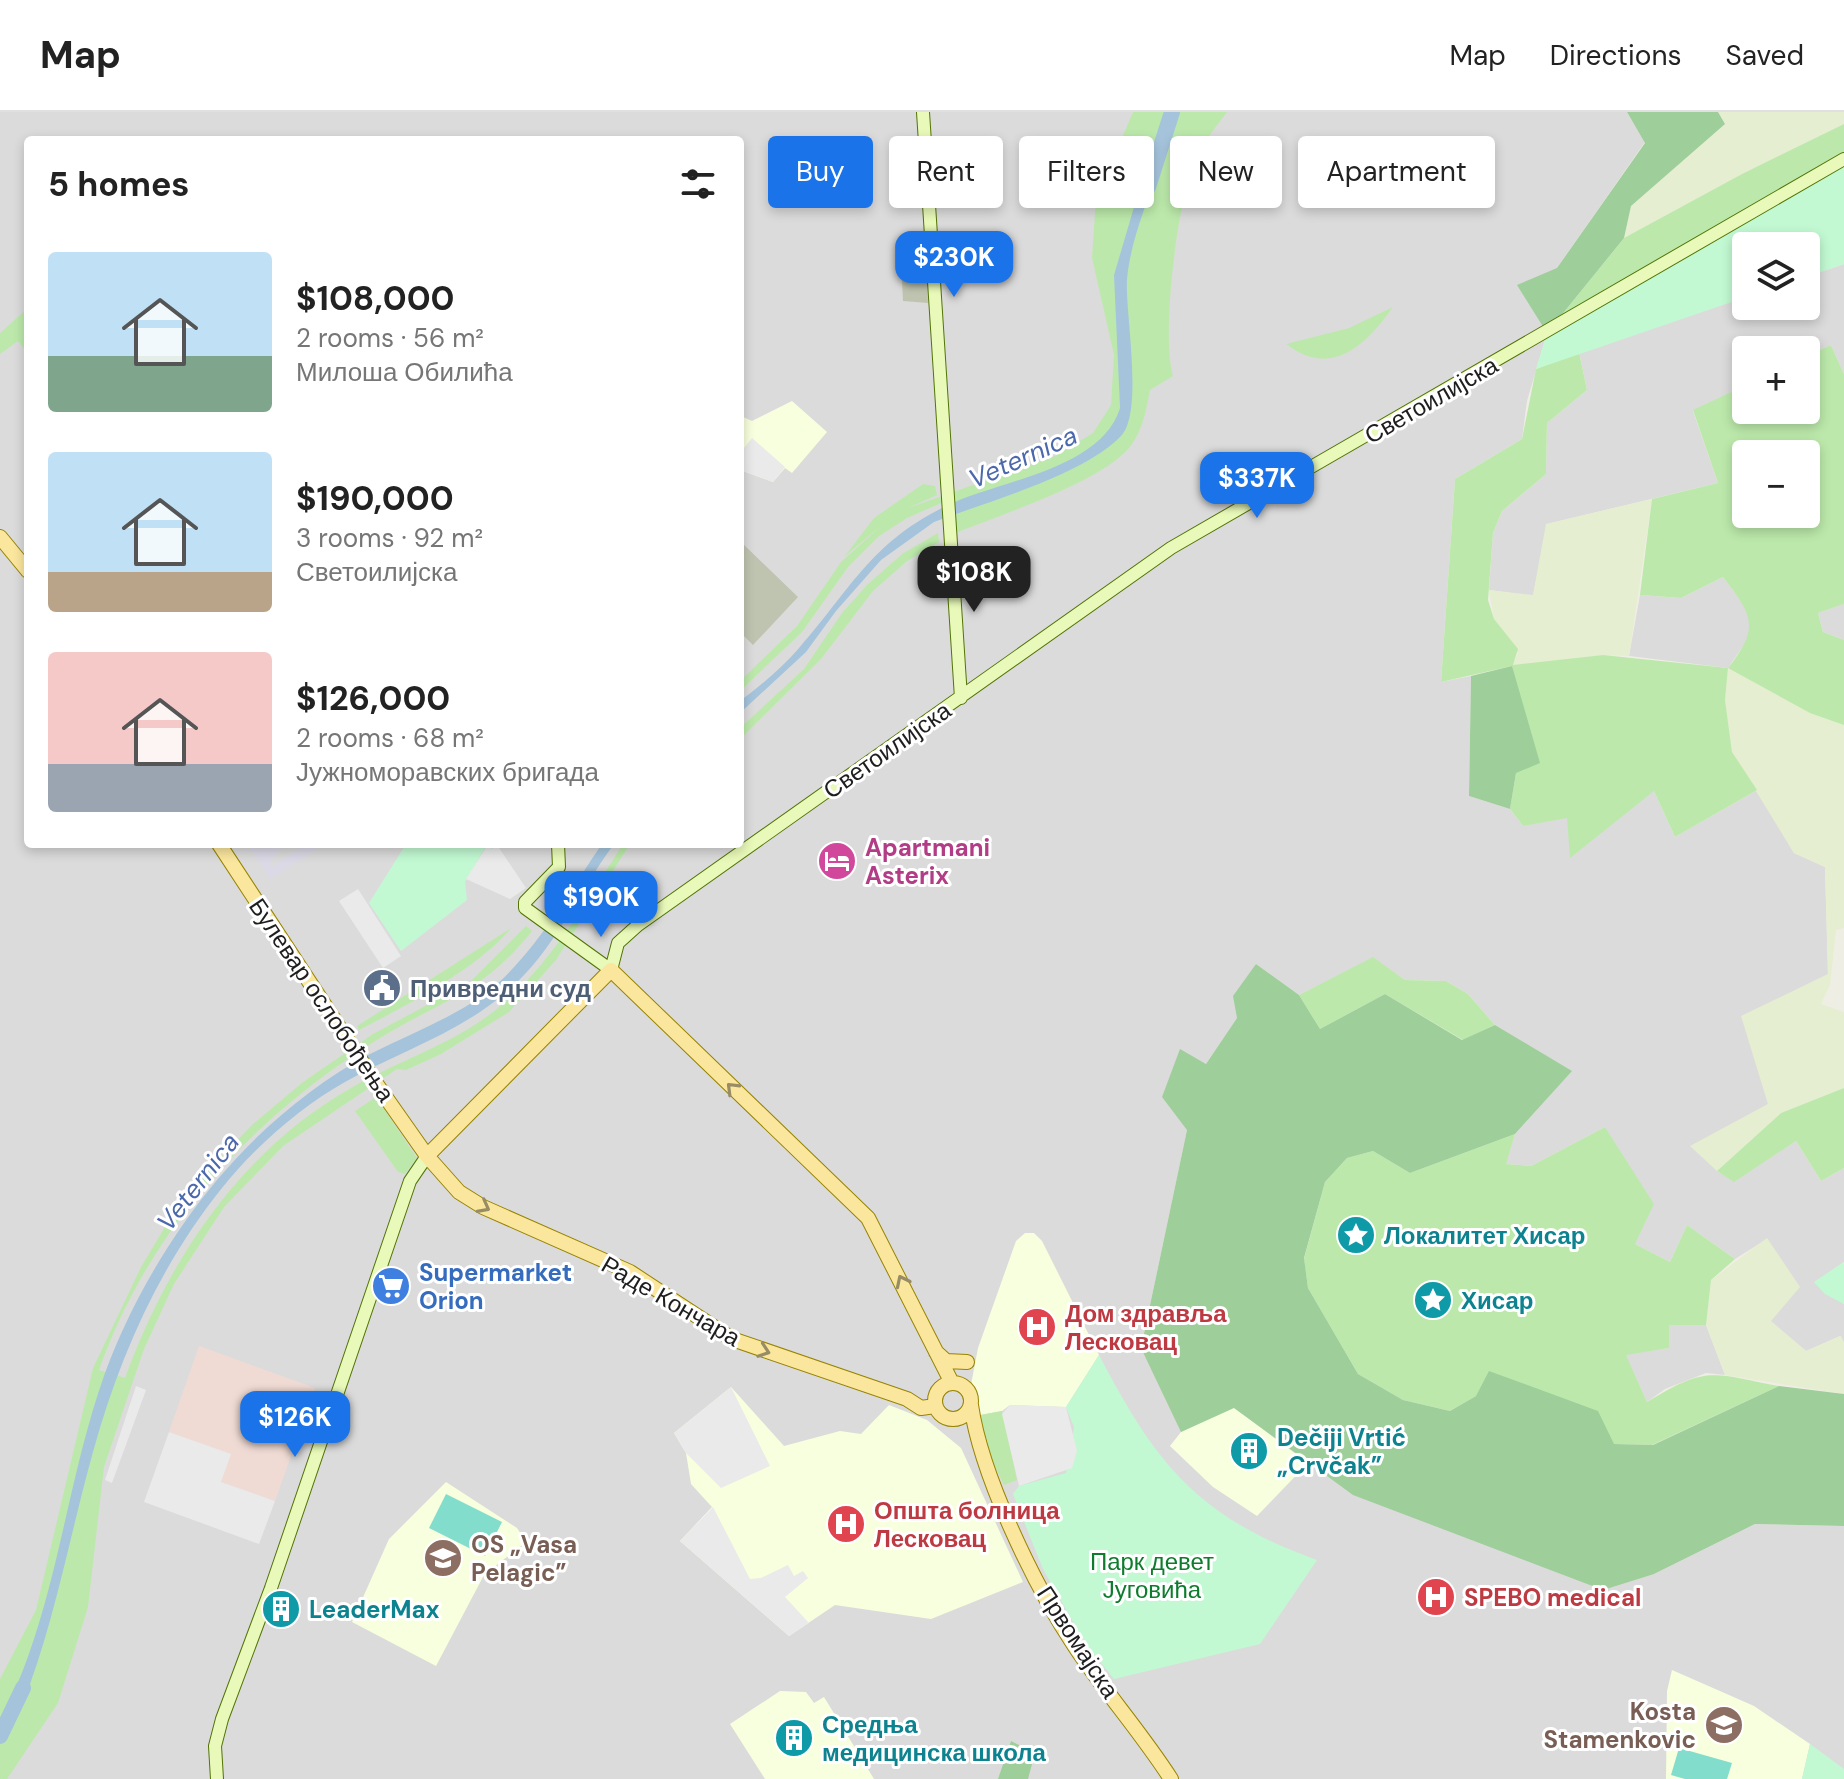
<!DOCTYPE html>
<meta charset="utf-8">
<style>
:root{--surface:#fff;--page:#f2f2f2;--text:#222;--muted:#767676;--line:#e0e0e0;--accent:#1a73e8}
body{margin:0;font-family:"DM Sans",sans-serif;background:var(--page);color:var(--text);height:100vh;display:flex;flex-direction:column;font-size:30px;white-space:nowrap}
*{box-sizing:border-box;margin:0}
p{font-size:26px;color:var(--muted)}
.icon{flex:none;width:44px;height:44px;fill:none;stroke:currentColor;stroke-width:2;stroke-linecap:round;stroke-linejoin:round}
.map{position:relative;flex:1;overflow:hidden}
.panel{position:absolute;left:24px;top:24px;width:720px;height:712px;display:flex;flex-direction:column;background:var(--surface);border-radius:8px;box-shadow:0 4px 12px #0003}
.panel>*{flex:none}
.top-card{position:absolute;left:768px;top:24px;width:760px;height:72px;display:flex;gap:16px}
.buttons{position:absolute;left:1732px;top:120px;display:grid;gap:16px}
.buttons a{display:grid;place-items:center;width:88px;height:88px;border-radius:8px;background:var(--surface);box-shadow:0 4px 12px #0003;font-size:40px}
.price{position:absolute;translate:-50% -68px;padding:0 18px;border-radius:16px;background:var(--accent);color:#fff;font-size:26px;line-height:52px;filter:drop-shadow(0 2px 4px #0008)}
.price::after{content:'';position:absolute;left:50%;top:48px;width:24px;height:18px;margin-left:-12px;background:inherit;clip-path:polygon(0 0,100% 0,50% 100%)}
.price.current{background:#222;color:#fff}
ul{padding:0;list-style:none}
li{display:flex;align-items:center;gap:24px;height:200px;padding:0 24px}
li span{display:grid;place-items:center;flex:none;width:224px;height:160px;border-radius:8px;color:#555}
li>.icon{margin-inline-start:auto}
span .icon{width:96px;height:96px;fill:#fffc;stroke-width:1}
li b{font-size:34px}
h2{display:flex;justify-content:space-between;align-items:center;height:96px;padding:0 24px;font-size:34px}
.chip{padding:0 28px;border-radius:8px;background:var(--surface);box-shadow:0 4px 12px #0003;font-size:28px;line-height:72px}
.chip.current{background:var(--accent);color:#fff}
header{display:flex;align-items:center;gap:48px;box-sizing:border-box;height:112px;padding:0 40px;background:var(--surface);border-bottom:2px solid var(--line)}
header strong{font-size:38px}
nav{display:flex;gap:44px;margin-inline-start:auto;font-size:28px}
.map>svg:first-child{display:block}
</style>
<header>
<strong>Map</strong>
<nav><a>Map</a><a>Directions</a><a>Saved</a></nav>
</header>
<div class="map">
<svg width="1844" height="1667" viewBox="0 0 1844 1667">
<rect width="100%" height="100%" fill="#efeee4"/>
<path fill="#dcdbdb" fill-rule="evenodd" d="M 0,0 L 1627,0 L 1645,30 L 1557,156 L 1547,221 L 1527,289 L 1522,327 L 1455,367 L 1441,570 L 1471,564 L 1469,684 L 1510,697 L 1523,714 L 1654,679 L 1675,725 L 1757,678 L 1794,741 L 1825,755 L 1828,862 L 1768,992 L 1717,1059 L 1734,1069 L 1796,1029 L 1821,1069 L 1844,1056 L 1844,1150 L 1815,1170 L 1844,1192 L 1844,1231 L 1840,1224 L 1806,1239 L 1770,1209 L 1767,1127 L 1735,1147 L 1687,1113 L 1670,1150 L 1635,1132 L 1605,1015 L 1531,1054 L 1505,1052 L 1515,1022 L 1571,959 L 1495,913 L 1468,882 L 1446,869 L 1405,868 L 1373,846 L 1299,883 L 1256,852 L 1237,906 L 1206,952 L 1180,938 L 1187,1018 L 1141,1236 L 1233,1295 L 1654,1462 L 1755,1412 L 1844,1414 L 1844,1667 L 0,1667 ZM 28,28 L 740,28 L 740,732 L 28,732 Z
M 1844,152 L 1844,262 L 1831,233 L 1806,244 L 1806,238 L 1746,238 L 1746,273 L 1693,299 L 1718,371 L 1547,412 L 1533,484 L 1489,478 L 1493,421 L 1502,399 L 1546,362 L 1547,311 L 1587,278 L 1579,240 L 1746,185 L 1746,194 L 1806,194 L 1806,165 Z
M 1723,465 L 1749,499 L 1750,516 L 1748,527 L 1728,556 L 1629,544 L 1640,483 L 1681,486 Z
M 1844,492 L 1844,528 L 1823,520 L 1818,501 Z
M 1668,1213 L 1706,1213 L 1725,1263 L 1706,1261 L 1665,1277 L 1647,1290 L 1625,1242 L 1669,1236 Z"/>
<path fill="#f0dbd4" d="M 199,1234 L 315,1276 L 275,1389 L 221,1370 L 230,1342 L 169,1320 Z"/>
<path fill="#f8ffde" d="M 792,289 L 827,320 L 792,361 L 785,356 L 773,370 L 740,358 L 740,310 L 743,305 L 752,309 Z
M 1025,1121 L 1034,1121 L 1042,1129 L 1099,1243 L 1066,1295 L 1010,1293 L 1002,1299 L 975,1304 L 970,1278 L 978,1236 L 1016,1129 Z
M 731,1275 L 784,1334 L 840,1319 L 861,1322 L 889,1293 L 927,1308 L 961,1336 L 1023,1470 L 931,1507 L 835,1493 L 789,1524 L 680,1429 L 712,1395 L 691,1372 L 686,1341 L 674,1321 Z
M 1233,1295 L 1308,1351 L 1257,1404 L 1213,1375 L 1170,1334 L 1181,1320 Z
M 446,1370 L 517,1416 L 526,1430 L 484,1463 L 436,1554 L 352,1510 L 389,1427 Z
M 1672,1558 L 1754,1594 L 1810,1632 L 1802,1667 L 1666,1667 L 1667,1579 Z
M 780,1579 L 806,1580 L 814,1591 L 824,1585 L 874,1667 L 765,1667 L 730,1612 Z"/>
<path fill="#bfc4b0" d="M 926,130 L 928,191 L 903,189 L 900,131 Z
M 740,429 L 798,485 L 753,533 L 740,520 Z"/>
<path fill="#e5eed0" d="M 1718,0 L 1844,0 L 1844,12 L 1742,62 L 1624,126 L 1631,94 L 1725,12 Z
M 1652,387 L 1629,544 L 1603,543 L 1512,554 L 1518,541 L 1494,507 L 1489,478 L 1533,483 L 1546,412 Z
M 1728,556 L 1844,613 L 1844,816 L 1836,818 L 1830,873 L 1821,892 L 1844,900 L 1844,976 L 1781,1001 L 1717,1059 L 1690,1034 L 1768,992 L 1741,904 L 1828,862 L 1825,755 L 1794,741 L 1732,640 L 1725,588 Z
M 1767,1126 L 1800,1175 L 1771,1209 L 1806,1239 L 1841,1224 L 1844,1231 L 1844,1282 L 1725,1263 L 1706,1213 L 1711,1168 Z"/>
<path fill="#bce9ab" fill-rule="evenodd" d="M 1133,0 L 1227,0 C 1215,16 1201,33 1194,51 C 1177,92 1161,223 1173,264 L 1150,278 C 1146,298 1143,319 1129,336 C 1098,372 996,404 950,423 L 948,388 L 907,406 L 879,424 L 848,455 L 802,520 L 740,579 L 740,569 L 797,514 L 841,450 L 883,412 L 844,445 L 874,406 L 923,372 L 935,374 L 937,383 L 908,396 L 1055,344 L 1093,321 L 1111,293 L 1114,243 L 1092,146 L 1096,86 Z
M 1844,12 L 1844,47 L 1547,221 L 1624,126 L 1742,62 Z
M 1393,195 C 1366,233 1332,267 1286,232 L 1349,216 Z
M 28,196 L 28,242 L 18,229 L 0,242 L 0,221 Z
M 1831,233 L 1844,262 L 1844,492 L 1818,501 L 1823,520 L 1844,528 L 1844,613 L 1810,601 L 1728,556 L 1725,588 L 1732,640 L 1757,678 L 1675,725 L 1654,679 L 1570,746 L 1567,706 L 1523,714 L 1510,697 L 1516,661 L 1512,554 L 1441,570 L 1455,367 L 1522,327 L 1536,257 L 1579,240 L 1587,278 L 1547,311 L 1546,362 L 1502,399 L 1493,421 L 1488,488 L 1494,507 L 1518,537 L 1513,553 L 1603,543 L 1728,556 C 1760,515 1753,504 1723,465 L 1681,486 L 1640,483 L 1652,387 L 1718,371 L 1693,298 L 1746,273 L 1746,298 L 1806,298 L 1806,244 ZM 1746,342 L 1806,342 L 1806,402 L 1746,402 Z
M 938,421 L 939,430 L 907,449 L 873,479 L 821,547 L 740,627 L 740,616 L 804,557 L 842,501 L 867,473 L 902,442 Z
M 623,732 L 630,732 L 556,848 L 509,900 L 441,942 L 406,958 L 397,957 L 283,1034 L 224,1095 L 174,1172 L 144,1237 L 104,1355 L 88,1495 L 58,1591 L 7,1667 L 0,1667 L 0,1567 L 36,1498 L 93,1256 L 141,1155 L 169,1108 L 205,1061 L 253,1012 L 303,970 L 373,922 L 470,870 L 526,814 L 532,819 C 481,883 439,889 375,929 C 250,1008 149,1117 99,1258 L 125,1266 C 168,1148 240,1039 351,976 C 401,947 460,930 504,891 C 554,847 587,788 623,732 Z
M 511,816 C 480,855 404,895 359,918 L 357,914 Z
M 1373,845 L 1405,868 L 1446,869 L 1468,882 L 1495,913 L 1463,928 L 1385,882 L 1320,917 L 1299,883 Z
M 1844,976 L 1844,1056 L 1821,1069 L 1796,1029 L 1734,1070 L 1717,1059 L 1781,1001 Z
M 376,985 L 417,1046 L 405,1062 L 398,1060 L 355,999 Z
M 1605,1015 L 1654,1092 L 1635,1132 L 1670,1150 L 1687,1113 L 1735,1147 L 1711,1168 L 1706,1213 L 1669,1213 L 1669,1236 L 1626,1243 L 1647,1290 C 1707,1253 1711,1261 1779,1274 L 1652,1333 L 1613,1332 L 1476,1284 L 1450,1299 L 1403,1288 L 1358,1262 L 1308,1176 L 1304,1147 L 1325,1070 L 1347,1046 L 1373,1039 L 1410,1061 L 1515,1022 L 1506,1052 L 1531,1054 Z
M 1002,1299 L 1017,1368 L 1004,1373 L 986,1336 L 975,1304 Z"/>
<path fill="#9ece9a" d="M 1627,0 L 1718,0 L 1725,12 L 1631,94 L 1624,126 L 1547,221 L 1517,173 L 1557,156 L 1645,31 Z
M 1512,554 L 1540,651 L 1516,661 L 1510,697 L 1469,684 L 1471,564 Z
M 1256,852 L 1299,883 L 1320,917 L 1385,882 L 1462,928 L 1495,913 L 1572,959 L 1515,1022 L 1410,1061 L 1373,1039 L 1347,1046 L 1325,1070 L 1304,1146 L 1308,1176 L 1358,1262 L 1403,1288 L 1450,1299 L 1476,1284 L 1489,1259 L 1598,1299 L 1614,1332 L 1653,1333 L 1779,1274 L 1844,1282 L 1844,1414 L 1755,1412 L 1654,1462 L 1603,1478 L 1353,1383 L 1234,1296 L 1181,1320 L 1141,1236 L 1187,1018 L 1162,985 L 1180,937 L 1206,952 L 1237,906 L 1233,884 Z
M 1011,1629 L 1035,1641 L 1028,1667 L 998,1667 Z"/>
<path fill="#c2f9d2" d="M 1844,47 L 1844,152 L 1806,165 L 1806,134 L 1746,134 L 1746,185 L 1536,257 L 1547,221 Z
M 406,732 L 498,732 L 493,737 L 486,734 L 465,770 L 467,788 L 401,839 L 369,791 Z
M 1844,1150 L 1844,1192 L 1825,1182 L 1814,1170 Z
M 1099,1243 C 1156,1352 1197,1405 1317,1448 L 1260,1532 L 1114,1567 L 1085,1531 L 1043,1457 L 1013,1382 L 1019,1374 L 1066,1361 L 1074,1315 L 1066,1295 Z
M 1810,1632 L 1844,1657 L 1844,1667 L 1802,1667 Z"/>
<path fill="#83ddcd" d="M 446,1382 L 502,1410 L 485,1444 L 429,1416 Z
M 1679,1636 L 1732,1651 L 1727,1667 L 1685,1667 L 1671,1663 Z"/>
<path fill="#eaeaea" d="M 752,326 L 785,355 L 773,370 L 740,358 L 740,341 Z
M 497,733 L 526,776 L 510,787 L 466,767 L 487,734 L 492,737 Z
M 358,777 L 401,844 L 383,856 L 339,789 Z
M 136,1274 L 146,1278 L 112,1371 L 105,1368 Z
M 731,1275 L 770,1354 L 721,1376 L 686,1341 L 674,1321 Z
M 1010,1293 L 1066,1295 L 1077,1339 L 1072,1356 L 1019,1374 L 1002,1302 Z
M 169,1320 L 231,1342 L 221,1370 L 275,1389 L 259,1432 L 144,1390 Z
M 713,1395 L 750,1467 L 761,1466 L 788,1453 L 794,1464 L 803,1459 L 808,1466 L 785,1485 L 809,1511 L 789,1524 L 680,1429 Z"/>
<path fill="#dbd9e5" d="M 247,732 L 287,732 L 277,739 L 270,752 L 272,755 L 302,735 L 301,732 L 325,732 L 270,767 Z"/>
<path fill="#a5c4dc" d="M 1147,51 L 1158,56 C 1147,92 1130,130 1127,168 C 1125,201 1144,300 1121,324 C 1084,363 986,390 934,410 L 881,448 L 836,499 L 806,540 L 740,601 L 740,589 C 761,573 782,556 799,536 C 851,477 870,431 946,394 C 999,368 1101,358 1120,296 L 1114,163 Z
M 602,732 L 614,732 C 577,782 553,842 504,882 C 458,921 397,941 345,970 C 300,995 254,1036 222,1076 C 160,1153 119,1245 93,1340 C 69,1426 54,1514 21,1596 L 9,1591 C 58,1486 66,1370 105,1261 C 130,1193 170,1124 217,1068 C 258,1019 313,972 370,942 C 413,920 460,904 497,872 C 540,833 569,780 602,732 Z"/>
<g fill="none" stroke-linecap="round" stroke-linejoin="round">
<path stroke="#a5c4dc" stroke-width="16" d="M 1148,75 L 1172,0
M 0,1624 L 23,1576"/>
<defs>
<path id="secondary" d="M 923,0 L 961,586
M 558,732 L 559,755 L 525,790 L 525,796 L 611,858 L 618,831 L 638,813 L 1171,436 L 1844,47
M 217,1667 L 215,1634 L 222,1607 L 271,1476 L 410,1069 L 427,1044"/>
<path id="primary" d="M 0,425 L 28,459
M 219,732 L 375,970 L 427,1044 L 459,1080 L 483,1095 L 630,1160 L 732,1227 L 907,1287 L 921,1296 L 935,1294
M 427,1044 L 611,858 L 868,1106 L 952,1271
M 936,1240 L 946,1249 L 967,1250
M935 1289a18 18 0 1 1 36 0a18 18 0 1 1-36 0Z
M 971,1293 C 981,1363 1034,1473 1074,1533 C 1104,1579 1141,1620 1171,1667"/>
</defs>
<use href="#secondary" stroke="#527406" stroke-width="14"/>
<use href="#primary" stroke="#978402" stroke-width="16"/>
<use href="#secondary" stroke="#e8f9b9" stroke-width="12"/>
<use href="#primary" stroke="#fbe69e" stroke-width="14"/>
</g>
<defs><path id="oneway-chevron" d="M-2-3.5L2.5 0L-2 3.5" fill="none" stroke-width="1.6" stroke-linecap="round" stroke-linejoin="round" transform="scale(2)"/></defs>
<g stroke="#988c64">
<use href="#oneway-chevron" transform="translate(732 976) rotate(-135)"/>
<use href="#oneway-chevron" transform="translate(484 1095) rotate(28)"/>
<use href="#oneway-chevron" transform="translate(902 1169) rotate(-116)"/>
<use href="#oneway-chevron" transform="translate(764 1239) rotate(19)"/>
</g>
<defs>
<symbol id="hotel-disc" viewBox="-11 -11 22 22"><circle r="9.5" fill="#d1479c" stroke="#fff"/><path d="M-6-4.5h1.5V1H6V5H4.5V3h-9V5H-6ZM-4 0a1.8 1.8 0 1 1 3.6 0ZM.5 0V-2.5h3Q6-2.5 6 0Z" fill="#fff"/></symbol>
<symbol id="civic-disc" viewBox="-11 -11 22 22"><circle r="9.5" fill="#5c6f8a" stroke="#fff"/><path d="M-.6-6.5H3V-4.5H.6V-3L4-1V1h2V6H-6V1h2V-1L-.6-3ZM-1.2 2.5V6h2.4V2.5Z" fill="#fff"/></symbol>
<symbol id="sight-disc" viewBox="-11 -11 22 22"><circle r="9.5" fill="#0f9aa8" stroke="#fff"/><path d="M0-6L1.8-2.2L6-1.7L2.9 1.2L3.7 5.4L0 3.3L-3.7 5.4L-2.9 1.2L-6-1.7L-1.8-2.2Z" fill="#fff"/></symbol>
<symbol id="supermarket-disc" viewBox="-11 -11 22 22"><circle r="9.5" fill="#3f7fe0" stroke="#fff"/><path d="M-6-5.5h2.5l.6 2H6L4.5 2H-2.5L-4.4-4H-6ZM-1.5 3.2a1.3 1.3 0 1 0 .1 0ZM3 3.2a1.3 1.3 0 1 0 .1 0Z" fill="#fff"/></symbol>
<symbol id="hospital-disc" viewBox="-11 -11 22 22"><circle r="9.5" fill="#e0444e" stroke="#fff"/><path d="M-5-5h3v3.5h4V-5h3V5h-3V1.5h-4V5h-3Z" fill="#fff"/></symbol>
<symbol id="building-disc" viewBox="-11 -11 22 22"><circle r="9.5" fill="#0f9aa8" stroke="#fff"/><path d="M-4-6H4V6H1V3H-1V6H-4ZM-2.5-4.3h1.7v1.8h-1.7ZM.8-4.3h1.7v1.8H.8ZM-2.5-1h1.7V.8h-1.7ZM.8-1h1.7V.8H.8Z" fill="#fff"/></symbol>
<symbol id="school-disc" viewBox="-11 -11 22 22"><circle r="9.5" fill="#8d6e63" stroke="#fff"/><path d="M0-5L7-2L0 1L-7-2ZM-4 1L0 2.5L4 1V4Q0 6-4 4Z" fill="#fff"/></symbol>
</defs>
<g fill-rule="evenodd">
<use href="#hotel-disc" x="815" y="727" width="44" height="44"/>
<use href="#civic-disc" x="360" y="854" width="44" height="44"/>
<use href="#sight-disc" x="1334" y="1101" width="44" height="44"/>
<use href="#supermarket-disc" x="369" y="1152" width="44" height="44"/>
<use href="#sight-disc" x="1411" y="1166" width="44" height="44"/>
<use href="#hospital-disc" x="1015" y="1193" width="44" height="44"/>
<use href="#building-disc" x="1227" y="1317" width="44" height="44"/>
<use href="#hospital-disc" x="824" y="1390" width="44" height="44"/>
<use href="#school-disc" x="421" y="1424" width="44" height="44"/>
<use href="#hospital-disc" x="1414" y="1463" width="44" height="44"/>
<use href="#building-disc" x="259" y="1475" width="44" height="44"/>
<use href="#school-disc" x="1702" y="1591" width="44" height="44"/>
<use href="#building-disc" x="772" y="1604" width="44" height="44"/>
</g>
<g text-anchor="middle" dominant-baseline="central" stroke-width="6" stroke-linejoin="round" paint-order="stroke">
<g font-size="24" fill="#1e1e1e" stroke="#fff">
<text transform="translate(1431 288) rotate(-30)">Светоилијска</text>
<text transform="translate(887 638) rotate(-35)">Светоилијска</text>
<text transform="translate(322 888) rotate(56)">Булевар ослобођења</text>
<text transform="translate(671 1189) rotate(30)">Раде Кончара</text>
<text transform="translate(1078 1530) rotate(57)">Првомајска</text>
</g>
<g font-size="24" font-weight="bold" fill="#b23c85" stroke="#fff" text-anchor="start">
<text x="865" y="735">Apartmani<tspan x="865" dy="28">Asterix</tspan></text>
</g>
<g font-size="24" font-weight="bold" fill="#4e5e75" stroke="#fff" text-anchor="start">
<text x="410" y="876">Привредни суд</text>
</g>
<g font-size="24" font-weight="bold" fill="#0d838f" stroke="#fff" text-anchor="start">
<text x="1384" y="1123">Локалитет Хисар</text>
<text x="1461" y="1188">Хисар</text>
<text x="1277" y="1325">Dečiji Vrtić<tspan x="1277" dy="28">„Crvčak”</tspan></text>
<text x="309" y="1497">LeaderMax</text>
<text x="822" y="1612">Средња<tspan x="822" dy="28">медицинска школа</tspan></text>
</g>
<g font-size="24" font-weight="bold" fill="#366cbe" stroke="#fff" text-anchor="start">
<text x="419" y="1160">Supermarket<tspan x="419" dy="28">Orion</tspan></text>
</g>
<g font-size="24" font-weight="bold" fill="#be3a42" stroke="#fff" text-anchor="start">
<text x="1065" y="1201">Дом здравља<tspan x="1065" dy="28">Лесковац</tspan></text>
<text x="874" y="1398">Општа болница<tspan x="874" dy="28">Лесковац</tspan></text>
<text x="1464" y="1485">SPEBO medical</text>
</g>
<g font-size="24" font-weight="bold" fill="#785e54" stroke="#fff" text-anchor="start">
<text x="471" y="1432">OS „Vasa<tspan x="471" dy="28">Pelagic”</tspan></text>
<text x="1696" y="1599" text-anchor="end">Kosta<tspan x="1696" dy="28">Stamenkovic</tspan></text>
</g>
<g font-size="24" fill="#0d7c2d" stroke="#fff">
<text x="1152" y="1449">Парк девет<tspan x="1152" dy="28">Југовића</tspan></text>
</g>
<g font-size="26" font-style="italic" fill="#4c68ad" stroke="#fff">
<text transform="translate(1023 345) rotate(-24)">Veternica</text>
<text transform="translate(198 1070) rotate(-52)">Veternica</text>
</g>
</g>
</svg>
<div class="buttons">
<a><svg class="icon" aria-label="layers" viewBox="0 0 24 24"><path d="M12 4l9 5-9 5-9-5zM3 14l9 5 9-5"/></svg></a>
<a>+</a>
<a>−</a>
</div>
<b class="price" style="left:954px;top:187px">$230K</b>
<b class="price" style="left:1257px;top:408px">$337K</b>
<b class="price current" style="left:974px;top:502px">$108K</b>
<b class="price" style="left:601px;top:827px">$190K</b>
<b class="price" style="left:295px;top:1347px">$126K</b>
<div class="top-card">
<a class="chip current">Buy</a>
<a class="chip">Rent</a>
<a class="chip">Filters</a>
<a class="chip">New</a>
<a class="chip">Apartment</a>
</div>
<section class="panel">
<h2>5 homes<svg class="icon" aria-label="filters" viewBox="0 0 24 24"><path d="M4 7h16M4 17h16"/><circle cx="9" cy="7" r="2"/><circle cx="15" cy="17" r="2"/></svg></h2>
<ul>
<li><span style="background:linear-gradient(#bfe0f5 65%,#7fa58c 0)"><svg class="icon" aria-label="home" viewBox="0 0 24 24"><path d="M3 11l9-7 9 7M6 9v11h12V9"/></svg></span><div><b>$108,000</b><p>2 rooms · 56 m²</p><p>Милоша Обилића</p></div></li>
<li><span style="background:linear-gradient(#bfe0f5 75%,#b9a48a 0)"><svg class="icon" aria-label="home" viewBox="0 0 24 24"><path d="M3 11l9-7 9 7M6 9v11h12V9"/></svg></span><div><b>$190,000</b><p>3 rooms · 92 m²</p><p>Светоилијска</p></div></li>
<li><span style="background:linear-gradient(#f6c9c9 70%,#9aa5b1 0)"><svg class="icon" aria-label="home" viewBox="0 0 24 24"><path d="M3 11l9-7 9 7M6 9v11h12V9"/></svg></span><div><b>$126,000</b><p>2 rooms · 68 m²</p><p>Јужноморавских бригада</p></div></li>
</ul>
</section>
</div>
